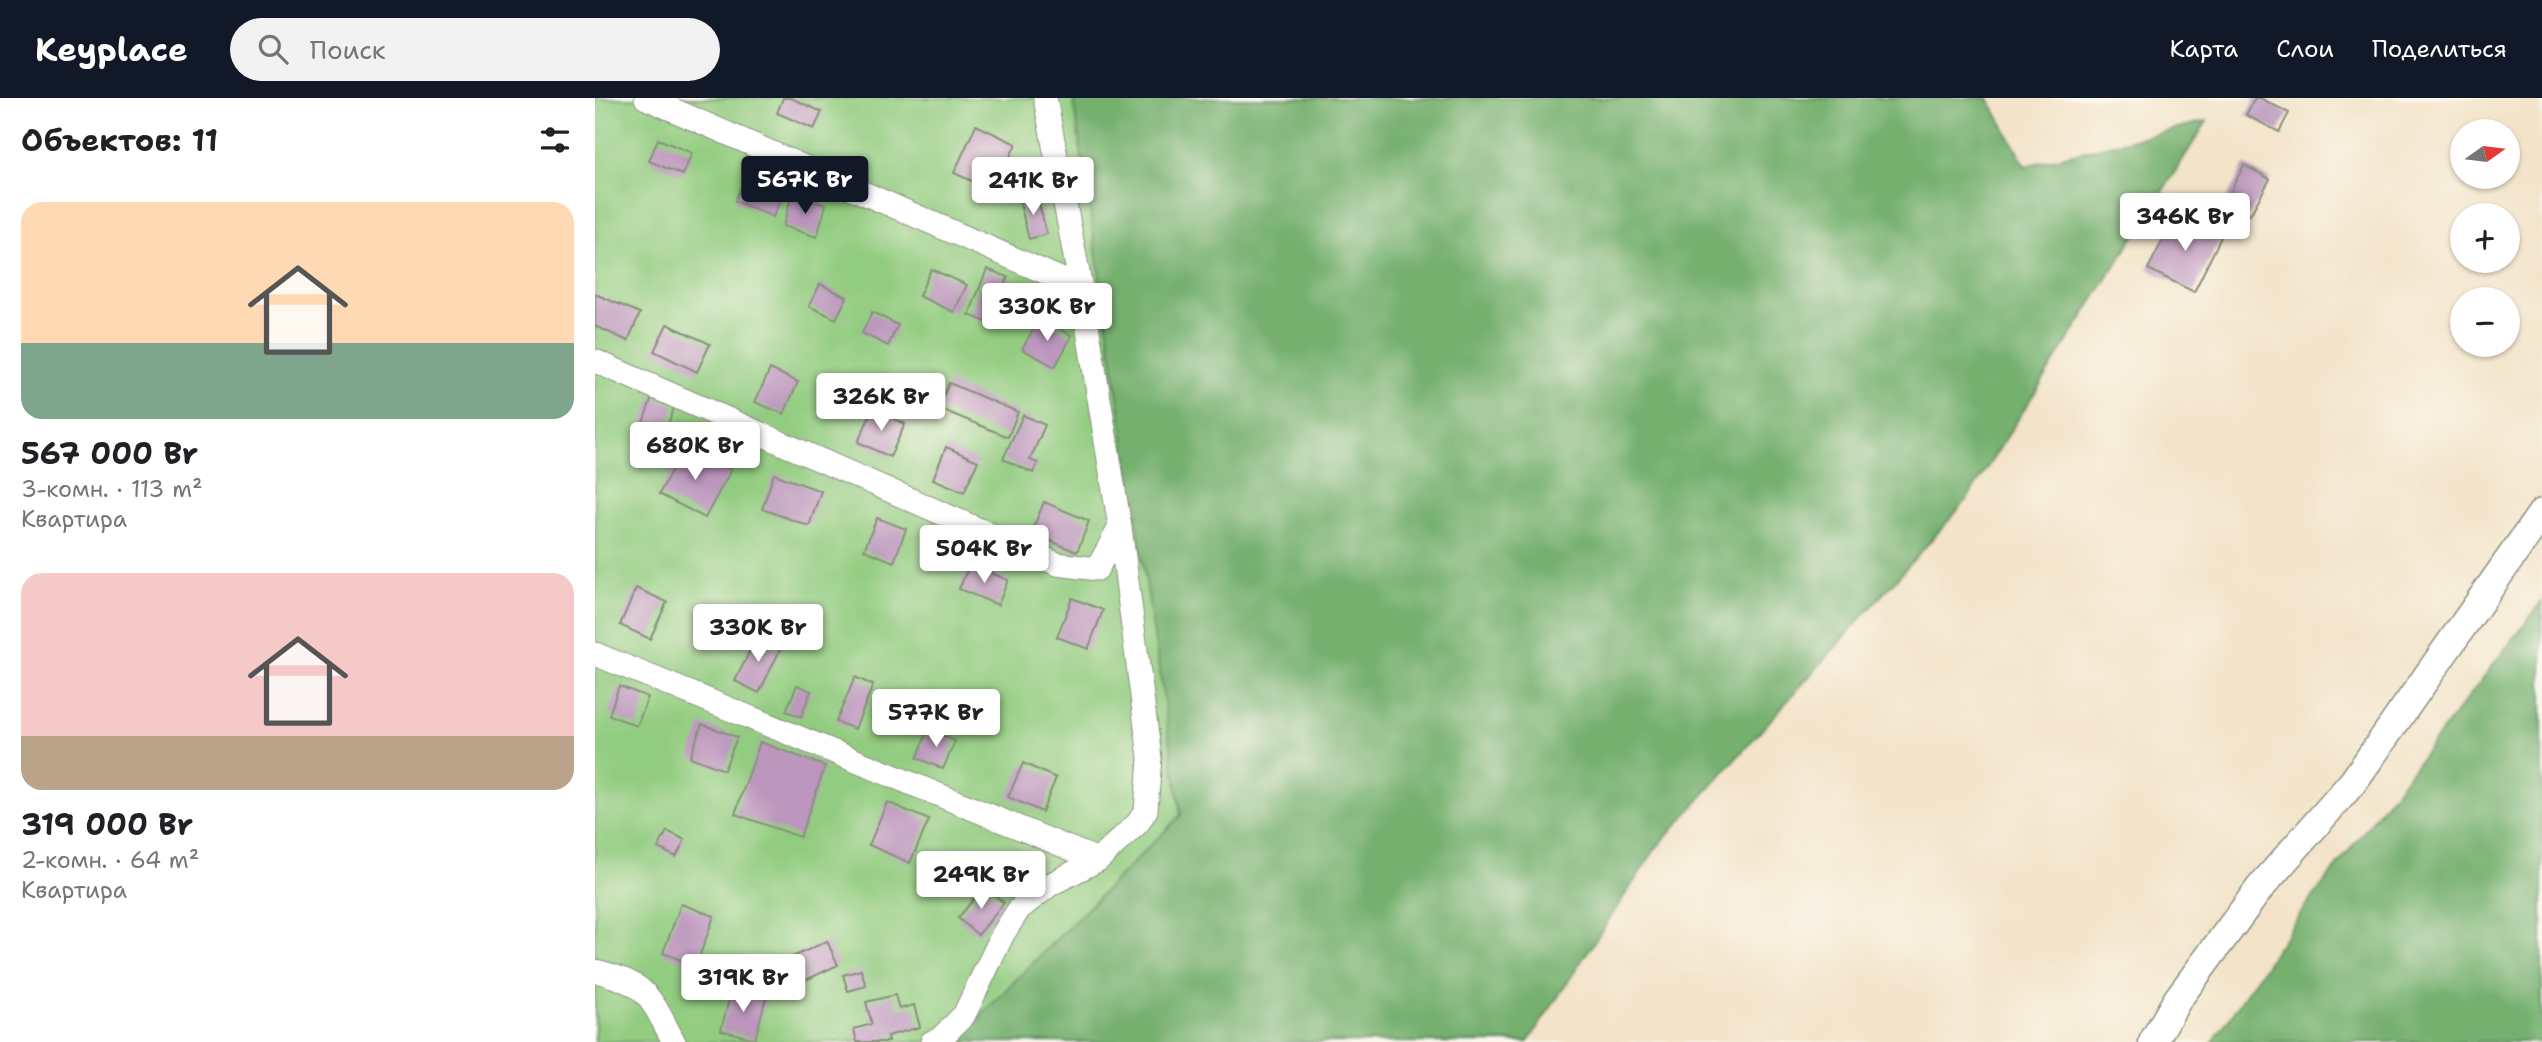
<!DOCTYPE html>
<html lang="ru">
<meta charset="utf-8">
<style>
:root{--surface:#fff;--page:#f2f2f2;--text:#202124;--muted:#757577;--accent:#111827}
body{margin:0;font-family:"Shantell Sans",sans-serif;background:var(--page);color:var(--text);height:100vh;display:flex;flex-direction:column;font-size:26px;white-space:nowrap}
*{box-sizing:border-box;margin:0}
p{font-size:23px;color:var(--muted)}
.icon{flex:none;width:38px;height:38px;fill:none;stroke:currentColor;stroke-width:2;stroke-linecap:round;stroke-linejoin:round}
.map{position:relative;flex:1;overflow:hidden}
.details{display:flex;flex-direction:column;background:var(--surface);width:595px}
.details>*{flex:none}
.needle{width:46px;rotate:76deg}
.controls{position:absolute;left:1855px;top:21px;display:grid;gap:14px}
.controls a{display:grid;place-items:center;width:70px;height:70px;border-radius:50%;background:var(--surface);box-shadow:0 2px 5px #0004;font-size:35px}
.price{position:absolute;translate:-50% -60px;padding:0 16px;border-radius:7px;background:#fff;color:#222;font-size:23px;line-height:46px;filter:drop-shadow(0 2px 4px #0008)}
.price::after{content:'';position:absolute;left:50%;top:42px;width:21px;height:16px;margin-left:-10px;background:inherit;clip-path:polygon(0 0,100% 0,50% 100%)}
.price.on{background:var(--accent);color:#fff}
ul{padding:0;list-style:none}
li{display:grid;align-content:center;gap:14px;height:371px;padding:0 21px}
li span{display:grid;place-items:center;height:217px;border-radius:21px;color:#555}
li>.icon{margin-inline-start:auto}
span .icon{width:126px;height:126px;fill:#fffc;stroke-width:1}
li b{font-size:30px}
h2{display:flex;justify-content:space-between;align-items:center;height:84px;padding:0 21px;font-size:30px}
header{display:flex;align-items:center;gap:42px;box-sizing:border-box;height:98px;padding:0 35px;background:var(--accent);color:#fff}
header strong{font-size:33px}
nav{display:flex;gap:38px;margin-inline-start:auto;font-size:24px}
.search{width:490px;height:63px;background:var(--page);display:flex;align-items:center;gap:18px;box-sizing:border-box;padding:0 24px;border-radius:38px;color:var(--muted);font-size:26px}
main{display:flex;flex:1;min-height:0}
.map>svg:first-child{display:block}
</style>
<header>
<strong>Keyplace</strong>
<div class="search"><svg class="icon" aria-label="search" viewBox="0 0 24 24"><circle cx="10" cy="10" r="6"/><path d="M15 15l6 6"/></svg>Поиск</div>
<nav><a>Карта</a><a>Слои</a><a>Поделиться</a></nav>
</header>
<main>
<section class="details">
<h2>Объектов: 11<svg class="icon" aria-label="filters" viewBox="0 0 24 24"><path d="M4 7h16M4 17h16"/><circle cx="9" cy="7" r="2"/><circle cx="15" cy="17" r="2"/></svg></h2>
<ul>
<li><span style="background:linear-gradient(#ffd9b3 65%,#7fa58c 0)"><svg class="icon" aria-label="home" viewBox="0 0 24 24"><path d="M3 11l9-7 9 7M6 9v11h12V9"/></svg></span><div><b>567 000 Br</b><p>3-комн. · 113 m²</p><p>Квартира</p></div></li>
<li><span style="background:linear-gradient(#f6c9c9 75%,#b9a48a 0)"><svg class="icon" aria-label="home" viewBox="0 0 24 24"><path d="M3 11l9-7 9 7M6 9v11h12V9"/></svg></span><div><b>319 000 Br</b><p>2-комн. · 64 m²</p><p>Квартира</p></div></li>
</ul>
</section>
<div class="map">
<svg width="1947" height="944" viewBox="0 0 1947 944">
<rect width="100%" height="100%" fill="#fbf7ec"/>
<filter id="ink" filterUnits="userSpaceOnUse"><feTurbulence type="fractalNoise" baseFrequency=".0143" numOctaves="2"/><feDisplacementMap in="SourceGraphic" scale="14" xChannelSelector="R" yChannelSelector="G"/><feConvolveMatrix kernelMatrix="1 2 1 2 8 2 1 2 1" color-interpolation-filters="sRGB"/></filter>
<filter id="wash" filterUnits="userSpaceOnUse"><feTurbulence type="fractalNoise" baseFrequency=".00686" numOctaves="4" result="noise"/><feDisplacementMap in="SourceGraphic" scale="28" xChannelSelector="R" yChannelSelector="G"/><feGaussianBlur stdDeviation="1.57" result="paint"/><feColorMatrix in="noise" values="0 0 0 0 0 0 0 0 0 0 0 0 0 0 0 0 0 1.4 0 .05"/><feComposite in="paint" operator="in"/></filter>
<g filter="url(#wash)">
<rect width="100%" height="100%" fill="#f3e3c8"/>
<path fill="#92cc80" stroke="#58845a" stroke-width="2" d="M 0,0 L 505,0 L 586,717 L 359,944 L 0,944 Z"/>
<path fill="#75b06e" stroke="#4a7651" stroke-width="2" d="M 478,0 L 1393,0 L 1430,68 L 1612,23 L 1371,403 L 1061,750 L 933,944 L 359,944 L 586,717 Z
M 1947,504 L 1947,944 L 1618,944 L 1708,812 Z"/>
<g id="blocks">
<path fill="#bc96bd" d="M 188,0 L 196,0 L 227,14 L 219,31 L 182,15 Z
M 1660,0 L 1665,0 L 1694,15 L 1684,34 L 1651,17 Z
M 381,27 L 421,46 L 399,93 L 359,75 Z
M 63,41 L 97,55 L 88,77 L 54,63 Z
M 1649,67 L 1675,81 L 1655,117 L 1630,104 Z
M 152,75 L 190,92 L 178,119 L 140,103 Z
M 197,97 L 231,107 L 222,139 L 188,128 Z
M 442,98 L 452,136 L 434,141 L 424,102 Z
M 1581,116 L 1626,139 L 1599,194 L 1553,171 Z
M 336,171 L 372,187 L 359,214 L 324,198 Z
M 392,171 L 413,179 L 394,225 L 374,217 Z
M 225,186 L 252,199 L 241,221 L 214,208 Z
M 0,196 L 45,215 L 33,243 L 0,228 Z
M 277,214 L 303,227 L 293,248 L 267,235 Z
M 445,220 L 477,238 L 460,269 L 427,251 Z
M 72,226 L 115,246 L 102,274 L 59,253 Z
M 175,271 L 203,284 L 189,316 L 160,304 Z
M 354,285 L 423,314 L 413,339 L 343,310 Z
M 57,299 L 80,307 L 67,343 L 44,336 Z
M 278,311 L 310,326 L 295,359 L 263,344 Z
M 428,317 L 450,327 L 435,362 L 443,365 L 438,375 L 408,361 Z
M 90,347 L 136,372 L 110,420 L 64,396 Z
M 351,349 L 383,363 L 369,394 L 338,381 Z
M 179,376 L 226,393 L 214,428 L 167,411 Z
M 449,404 L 494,423 L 482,454 L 436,435 Z
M 282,420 L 311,431 L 299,464 L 269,452 Z
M 375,466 L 413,482 L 403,507 L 364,491 Z
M 41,490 L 72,504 L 55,541 L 25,527 Z
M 477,500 L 508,512 L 493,551 L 462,539 Z
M 162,538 L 186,550 L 164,595 L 140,583 Z
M 260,579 L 278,587 L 260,631 L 241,624 Z
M 202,587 L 216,593 L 206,619 L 191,613 Z
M 24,588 L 53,599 L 42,628 L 14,617 Z
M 107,626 L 142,639 L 129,672 L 95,659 Z
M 333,632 L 360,643 L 348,671 L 322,660 Z
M 165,644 L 230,668 L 205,739 L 140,716 Z
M 428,665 L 461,680 L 447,714 L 413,699 Z
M 292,704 L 334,722 L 315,765 L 274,747 Z
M 72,733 L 90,742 L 81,759 L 63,750 Z
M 389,789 L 409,805 L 383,837 L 363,820 Z
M 86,806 L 119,818 L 101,868 L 68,855 Z
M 232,843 L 243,867 L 198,888 L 187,864 Z
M 266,872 L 271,888 L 253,893 L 248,877 Z
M 137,890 L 171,899 L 160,941 L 126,932 Z
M 300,897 L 304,911 L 319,907 L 325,929 L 292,938 L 293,944 L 262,944 L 259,931 L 277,926 L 271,904 Z"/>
</g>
</g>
<g filter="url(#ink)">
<use href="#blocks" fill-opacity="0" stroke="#89907e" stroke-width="2"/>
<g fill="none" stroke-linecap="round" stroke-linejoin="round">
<defs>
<path id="minor" d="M 51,0 L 486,190
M 0,263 L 462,466 L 502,471 L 525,429
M 0,556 L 503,762
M 0,873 C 53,885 55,899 79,944
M 337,944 L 345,941 L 369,917 L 408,836 L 424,811 L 456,786 L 503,762 L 543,725 L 551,712 L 555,660 L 525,429 L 486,190 L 450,0"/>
<path id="tertiary" d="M 1558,944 L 1582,902 L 1665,790 L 1758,684 L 1947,415"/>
</defs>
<use href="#minor" stroke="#89907e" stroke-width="25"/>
<use href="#tertiary" stroke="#89907e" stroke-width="31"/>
<use href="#minor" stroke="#fff" stroke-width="23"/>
<use href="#tertiary" stroke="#fff" stroke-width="28"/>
</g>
</g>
</svg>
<div class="controls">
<a><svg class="needle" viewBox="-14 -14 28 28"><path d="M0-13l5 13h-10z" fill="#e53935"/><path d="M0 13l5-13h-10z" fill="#757577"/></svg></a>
<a>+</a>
<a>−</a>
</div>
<b class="price on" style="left:210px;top:118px">567K Br</b>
<b class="price" style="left:438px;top:119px">241K Br</b>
<b class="price" style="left:1590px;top:155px">346K Br</b>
<b class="price" style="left:452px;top:245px">330K Br</b>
<b class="price" style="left:286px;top:335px">326K Br</b>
<b class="price" style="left:100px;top:384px">680K Br</b>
<b class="price" style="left:389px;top:487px">504K Br</b>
<b class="price" style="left:163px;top:566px">330K Br</b>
<b class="price" style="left:341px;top:651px">577K Br</b>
<b class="price" style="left:386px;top:813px">249K Br</b>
<b class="price" style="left:148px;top:916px">319K Br</b>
</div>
</main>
